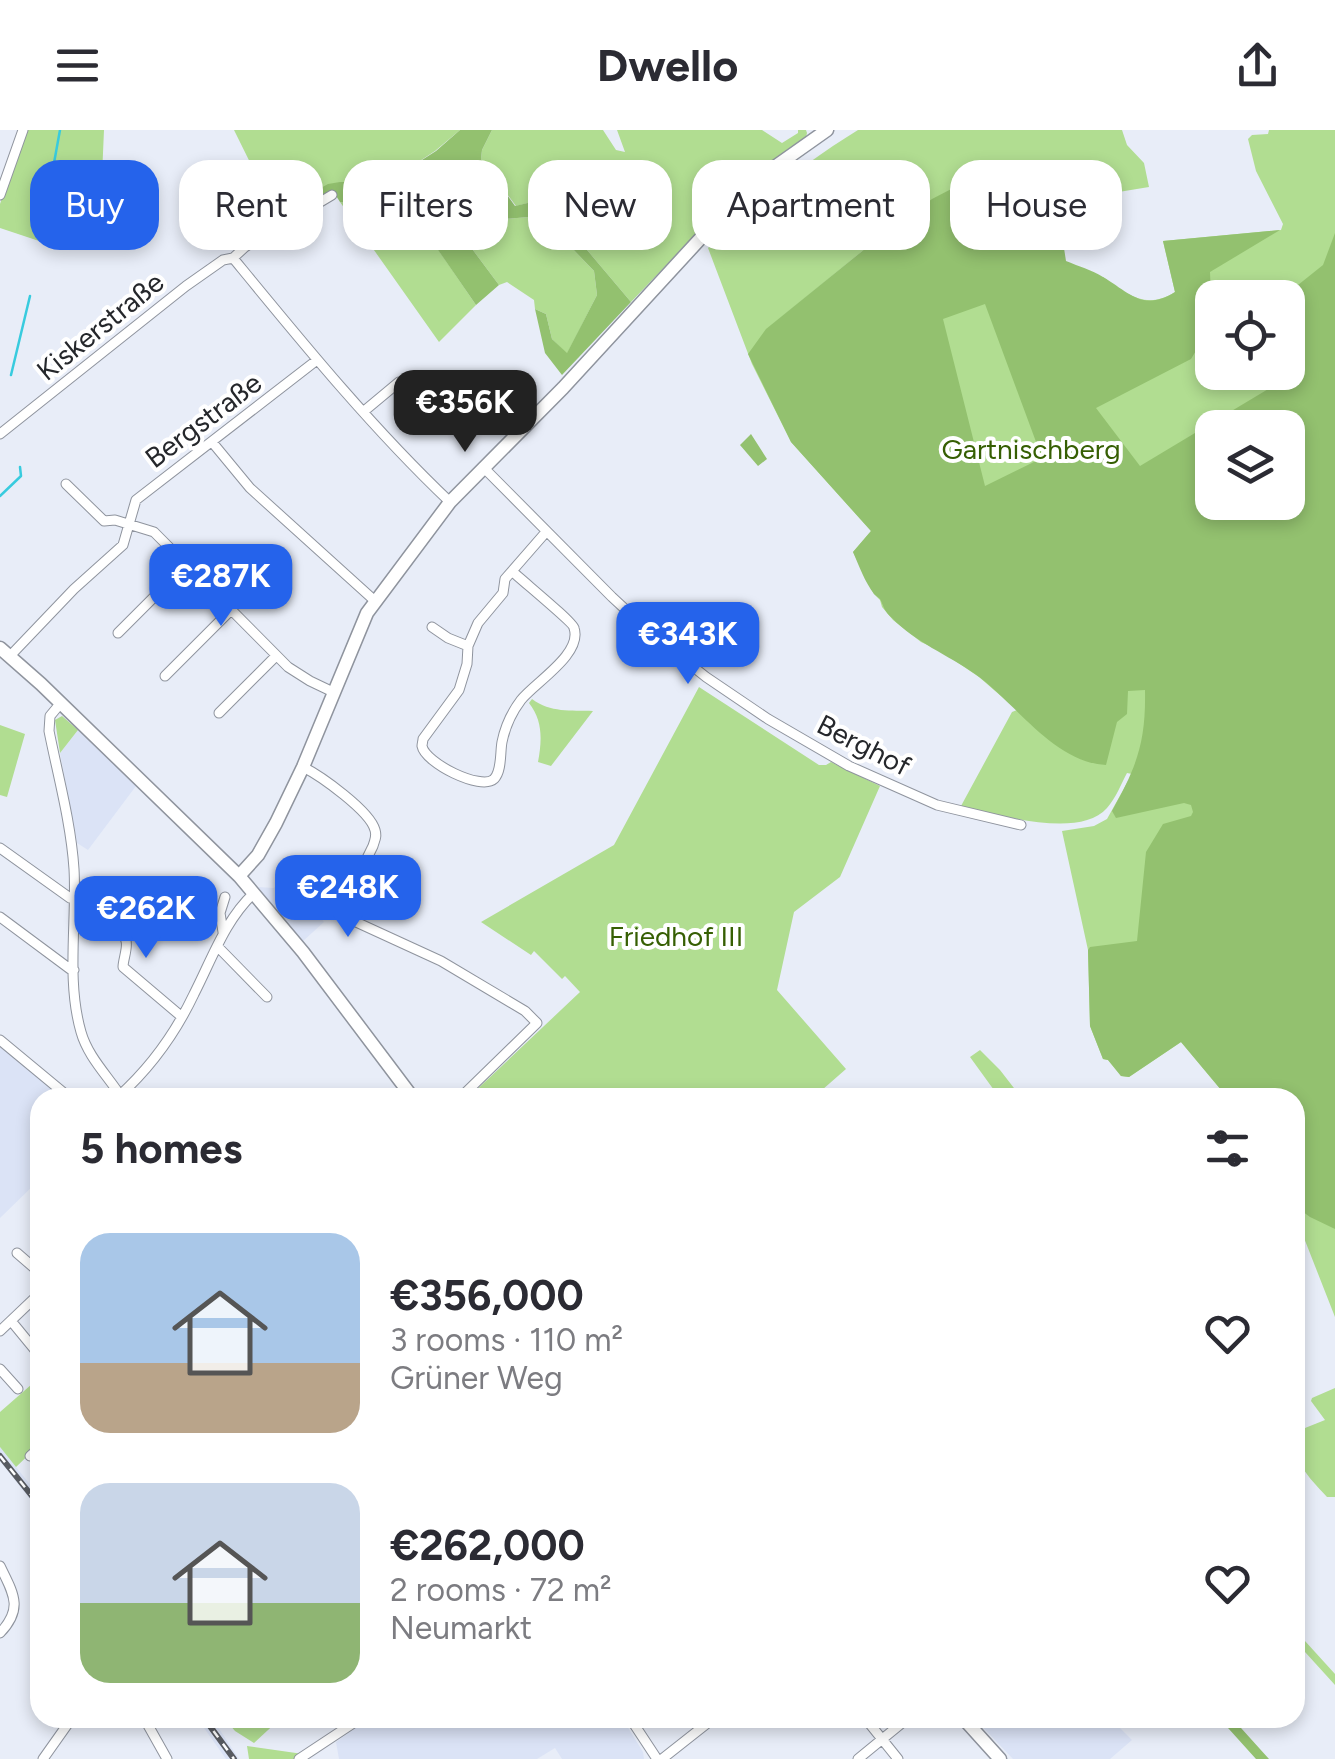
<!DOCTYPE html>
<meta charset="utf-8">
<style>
:root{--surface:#fff;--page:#f7f7f7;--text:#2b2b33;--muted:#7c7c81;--accent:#2563eb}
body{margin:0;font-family:Figtree,sans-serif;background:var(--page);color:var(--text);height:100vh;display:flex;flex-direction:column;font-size:38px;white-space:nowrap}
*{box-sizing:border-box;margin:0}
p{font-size:32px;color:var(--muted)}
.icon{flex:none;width:55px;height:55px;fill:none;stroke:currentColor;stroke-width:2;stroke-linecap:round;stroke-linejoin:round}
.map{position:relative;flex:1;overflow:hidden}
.details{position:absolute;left:30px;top:958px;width:1275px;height:640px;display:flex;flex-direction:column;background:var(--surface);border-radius:30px;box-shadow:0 5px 15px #0003}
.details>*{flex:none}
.banner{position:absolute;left:30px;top:30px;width:1275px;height:90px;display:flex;gap:20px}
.buttons{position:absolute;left:1195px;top:150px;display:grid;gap:20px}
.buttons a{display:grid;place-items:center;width:110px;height:110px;border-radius:20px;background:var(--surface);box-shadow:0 5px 15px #0003;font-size:50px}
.price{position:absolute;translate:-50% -85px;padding:0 22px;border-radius:20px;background:var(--accent);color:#fff;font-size:32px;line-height:65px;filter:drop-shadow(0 2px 5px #0008)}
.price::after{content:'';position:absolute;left:50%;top:60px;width:30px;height:22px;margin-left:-15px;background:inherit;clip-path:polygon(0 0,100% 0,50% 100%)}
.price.current{background:#222;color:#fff}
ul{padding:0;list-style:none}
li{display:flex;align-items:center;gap:30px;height:250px;padding:0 50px}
li span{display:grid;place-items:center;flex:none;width:280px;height:200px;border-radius:30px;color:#555}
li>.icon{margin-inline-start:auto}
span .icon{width:120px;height:120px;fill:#fffc;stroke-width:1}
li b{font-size:42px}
h2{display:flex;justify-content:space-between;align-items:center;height:120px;padding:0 50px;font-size:42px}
.pill{padding:0 35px;border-radius:30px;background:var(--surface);box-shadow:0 5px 15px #0003;font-size:35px;line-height:90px}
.pill.current{background:var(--accent);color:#fff}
header{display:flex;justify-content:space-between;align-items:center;height:130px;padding:0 50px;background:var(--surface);font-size:45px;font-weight:700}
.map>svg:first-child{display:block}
</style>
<header><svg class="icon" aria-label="menu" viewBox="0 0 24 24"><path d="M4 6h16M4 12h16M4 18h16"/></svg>Dwello<svg class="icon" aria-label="share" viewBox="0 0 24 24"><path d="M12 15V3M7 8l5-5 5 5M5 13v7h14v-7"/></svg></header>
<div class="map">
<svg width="1335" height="1629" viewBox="0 0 1335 1629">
<rect width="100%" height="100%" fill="#e8edf8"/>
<path fill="#dbe3f6" d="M 78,600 L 136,656 L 88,720 L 77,713 L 60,623 Z
M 284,745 L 324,792 L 302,812 L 258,757 L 274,758 Z
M 0,917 L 62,967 L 40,968 L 40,1038 L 34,1043 L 37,1052 L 0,1088 Z
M 0,1317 L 40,1367 L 40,1382 L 0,1331 Z
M 197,1588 L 212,1588 L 239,1629 L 226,1629 Z
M 369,1588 L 622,1588 L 643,1622 L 644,1629 L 562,1629 L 555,1618 L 537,1629 L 339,1629 L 336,1612 Z
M 974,1588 L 1110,1588 L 1132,1610 L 1110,1629 L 1013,1629 Z"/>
<path fill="#b1dd91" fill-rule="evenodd" d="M 25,0 L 104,0 L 100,92 L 85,120 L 62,114 L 60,118 L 0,98 L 0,74 Z
M 234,0 L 460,0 L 435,21 L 397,46 L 381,52 L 366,53 L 285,78 L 279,91 Z
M 492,0 L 603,0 L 616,20 L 625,22 L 617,0 L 762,0 L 782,13 L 798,3 L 798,0 L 806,0 L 807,3 L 806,7 L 719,80 L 631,172 L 544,69 L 516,76 L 481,29 L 482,20 Z
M 858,0 L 1122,0 L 1127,15 L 1144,33 L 1149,57 L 1058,72 L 1051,36 L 996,37 L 988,40 L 882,105 L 767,199 L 751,222 L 1103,147 C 1127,165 1147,180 1175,162 L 1163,111 L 1281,100 L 1283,94 L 1256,41 L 1248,9 L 1252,5 L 1268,4 L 1269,0 L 1335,0 L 1335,1187 L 1295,1085 L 1295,968 L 1227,967 L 1181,912 L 1129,947 L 1121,946 L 1108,930 L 1103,929 L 1090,896 L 1088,820 L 1062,701 L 1094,696 L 1107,689 L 1132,644 L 1127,643 C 1121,654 1116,668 1107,678 C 1079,710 997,684 961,676 L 1012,582 L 1017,580 L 979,547 L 942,522 L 921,512 L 893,490 L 882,477 L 880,470 L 874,464 L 853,422 L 871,401 L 791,312 L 752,234 L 708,118 C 753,73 803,34 858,0 ZM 1212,168 L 1288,168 L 1288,242 L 1212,242 ZM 1212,298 L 1288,298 L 1288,372 L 1212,372 Z
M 405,71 L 476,175 L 439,212 L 340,72 L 364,76 Z
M 458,78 L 504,89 L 541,86 L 594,141 L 597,165 L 567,224 L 552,209 L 546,184 L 535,179 L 534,170 L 507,152 L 499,155 L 464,108 Z
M 699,557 L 819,635 L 826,635 L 831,632 L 880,656 L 840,747 L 794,782 L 777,860 L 846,939 L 814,967 L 469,967 L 580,862 L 565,846 L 562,849 L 534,821 L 531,825 L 481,792 L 614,715 Z
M 532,569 C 551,583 570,580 593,581 L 551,636 L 538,632 C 542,610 543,591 529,573 Z
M 62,586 L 78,600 L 60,623 L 55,590 Z
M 0,595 L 25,604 L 7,667 L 0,665 Z
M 980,920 L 1000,940 L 1021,967 L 999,967 L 970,927 Z
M 40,1247 L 40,1314 L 16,1337 L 0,1317 L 0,1282 Z
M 1335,1258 L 1335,1367 L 1327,1367 C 1306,1344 1295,1335 1295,1302 L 1325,1290 L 1311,1271 L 1312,1268 Z
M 1295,1500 L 1335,1544 L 1335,1555 L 1295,1511 Z
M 224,1588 L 281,1588 L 254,1613 L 235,1601 Z
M 247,1616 L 303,1624 L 295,1629 L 249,1629 Z"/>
<path fill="#93c16f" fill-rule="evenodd" d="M 460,0 L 492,0 L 482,20 L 481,29 L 515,76 L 544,69 L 631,172 L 562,245 L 545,223 L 535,179 L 546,184 L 552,209 L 567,223 L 597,165 L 594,141 L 541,86 L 504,89 L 458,78 L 464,108 L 499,155 L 476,175 L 405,72 L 364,76 L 340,72 L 333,61 L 279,91 L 285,78 L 328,54 L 340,52 L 381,52 L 397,46 L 436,21 Z
M 1051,35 L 1066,131 C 1078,136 1092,140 1103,147 C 1130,163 1143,182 1175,162 L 1163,111 L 1280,100 L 1210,142 L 1212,194 L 1191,229 L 1096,278 L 1140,336 L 1300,240 L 1288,214 L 1288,168 L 1283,167 L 1323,135 L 1335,103 L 1335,1099 L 1310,1087 L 1295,1076 L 1295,968 L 1227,967 L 1181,912 L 1129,947 L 1121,946 L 1108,930 L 1103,929 L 1090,896 L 1088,820 L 1090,817 L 1137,811 L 1146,722 L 1163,694 L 1191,686 L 1193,682 L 1191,675 L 1184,673 L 1116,688 L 1112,681 C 1137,636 1146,612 1145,560 L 1128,561 L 1127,584 L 1117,592 L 1106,635 C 1053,632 1016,573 975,544 C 948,525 915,512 892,488 C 884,481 884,477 880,469 C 878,467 876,466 874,464 C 865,452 859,436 853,422 L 871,401 L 791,312 L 748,224 L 766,199 L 882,105 L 932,69 L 988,40 ZM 985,174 L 1042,328 L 985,356 L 943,189 ZM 1212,298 L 1288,298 L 1288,372 L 1212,372 Z
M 751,304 L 767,329 L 758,336 L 740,315 Z
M 1219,1588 L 1232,1588 L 1269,1629 L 1256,1629 Z"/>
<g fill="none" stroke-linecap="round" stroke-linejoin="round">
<path stroke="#38cbde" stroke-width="2.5" d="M 42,99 L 60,0
M 11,245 L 30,166
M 0,366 L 21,346 L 20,337"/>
<defs>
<path id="street" d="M 0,65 L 23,0
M 233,128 C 302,212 371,297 450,372
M 363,282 L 399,252
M 0,304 L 186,156 L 223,130 L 233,128 L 245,117 L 332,65
M 212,312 L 250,358 L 375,471
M 483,337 L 612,467 L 653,505 L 706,547 L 768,589 L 849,636 L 937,675 L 1021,695
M 66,354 L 104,391 L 115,390 L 154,402 L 288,537 L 310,551 L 333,562
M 512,441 C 520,449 573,492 574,498 C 583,524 534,553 521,570 C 512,582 505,597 502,612 C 500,622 502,641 494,649 C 481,661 425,633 422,616 C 422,614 423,611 423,609 L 459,560 L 467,534 L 468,516 L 478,493 L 503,463 L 505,449 L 546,402
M 432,497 L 448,508 L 468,516
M 118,503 L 185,436
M 10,526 L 74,459 L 123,415 L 136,370 L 317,230
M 165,546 L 230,481
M 60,574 L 50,586 L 49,601 C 58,646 71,693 74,739 C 77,792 66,850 81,902 C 88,927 108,946 122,968
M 219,583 L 276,526
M 303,637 C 321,646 370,681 375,700 C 377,707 375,709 373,716 L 345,773 L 346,782 L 356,792 L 441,831 L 525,881 L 537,893 L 460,968
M 0,718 L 70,768 L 75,768
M 76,779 C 87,781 124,799 126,811 C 128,818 123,830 123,837 L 182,887
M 0,787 L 70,839 L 74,840
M 223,802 L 220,783 L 225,767
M 218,817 L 267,867
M 0,910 L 70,968
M 119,966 C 150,938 176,902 194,864 C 212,829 225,790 254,763
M 17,1123 L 40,1143
M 12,1192 L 35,1220
M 0,1201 L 40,1163
M 0,1239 L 18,1259
M 30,1326 L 40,1317
M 0,1436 C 13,1463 24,1478 0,1503
M 144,1588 L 167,1629
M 630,1588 L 657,1629
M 865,1588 L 898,1629
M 43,1629 L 72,1588
M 299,1629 L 361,1588
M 662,1629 L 714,1588
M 858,1629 L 908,1588"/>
<path id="secondary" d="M 0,518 L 41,554 L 239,746 L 303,822 L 413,968
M 239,746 L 258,725 L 276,693 L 303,637 L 367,483 L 450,372 L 563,258 L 722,85 L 769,41 L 827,0
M 963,1588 L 1000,1629"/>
</defs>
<use href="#street" stroke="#8f949e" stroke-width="11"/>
<use href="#secondary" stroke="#8f949e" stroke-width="15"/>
<use href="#street" stroke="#fff" stroke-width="9"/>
<use href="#secondary" stroke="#fff" stroke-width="12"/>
<defs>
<path id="rail" d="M 0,1326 L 40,1376
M 204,1588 L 234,1629"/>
</defs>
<use href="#rail" stroke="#585b61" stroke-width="6"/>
<use href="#rail" stroke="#fff" stroke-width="2.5" stroke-dasharray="8" stroke-linecap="butt"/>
</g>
<g text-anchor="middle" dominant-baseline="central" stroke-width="8" stroke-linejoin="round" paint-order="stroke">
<g font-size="28" fill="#25272b" stroke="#fff">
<text transform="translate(100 196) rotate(-39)">Kiskerstraße</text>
<text transform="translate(203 290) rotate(-37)">Bergstraße</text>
<text transform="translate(864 615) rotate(27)">Berghof</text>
</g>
<g font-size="28" fill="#365f03" stroke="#fff">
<text x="1031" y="319">Gartnischberg</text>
<text x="676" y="806">Friedhof III</text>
</g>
</g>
</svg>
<div class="buttons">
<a><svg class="icon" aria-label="locate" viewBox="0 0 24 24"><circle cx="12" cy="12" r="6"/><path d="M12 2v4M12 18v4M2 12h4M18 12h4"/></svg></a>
<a><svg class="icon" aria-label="layers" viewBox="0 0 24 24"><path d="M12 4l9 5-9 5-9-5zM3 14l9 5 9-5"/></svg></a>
</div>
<b class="price current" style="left:465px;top:325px">€356K</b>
<b class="price" style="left:221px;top:499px">€287K</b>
<b class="price" style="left:688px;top:557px">€343K</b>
<b class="price" style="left:348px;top:810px">€248K</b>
<b class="price" style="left:146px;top:831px">€262K</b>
<div class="banner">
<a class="pill current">Buy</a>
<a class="pill">Rent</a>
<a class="pill">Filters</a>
<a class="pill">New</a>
<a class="pill">Apartment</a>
<a class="pill">House</a>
</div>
<section class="details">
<h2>5 homes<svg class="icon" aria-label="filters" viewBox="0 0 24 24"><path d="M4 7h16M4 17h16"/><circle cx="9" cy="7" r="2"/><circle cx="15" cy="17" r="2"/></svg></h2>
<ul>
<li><span style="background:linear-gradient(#a9c7e8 65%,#b9a48a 0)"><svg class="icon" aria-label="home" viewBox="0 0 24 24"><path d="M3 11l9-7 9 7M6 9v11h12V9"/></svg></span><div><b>€356,000</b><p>3 rooms · 110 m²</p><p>Grüner Weg</p></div><svg class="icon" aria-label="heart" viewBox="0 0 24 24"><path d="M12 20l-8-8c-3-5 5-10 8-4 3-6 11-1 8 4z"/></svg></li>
<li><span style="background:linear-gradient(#c9d6e8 60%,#8fb573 0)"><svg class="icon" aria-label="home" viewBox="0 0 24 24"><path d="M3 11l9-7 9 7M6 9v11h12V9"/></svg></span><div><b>€262,000</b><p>2 rooms · 72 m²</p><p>Neumarkt</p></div><svg class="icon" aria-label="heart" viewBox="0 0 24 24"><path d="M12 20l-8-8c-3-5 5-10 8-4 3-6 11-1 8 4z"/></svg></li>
</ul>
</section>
</div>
